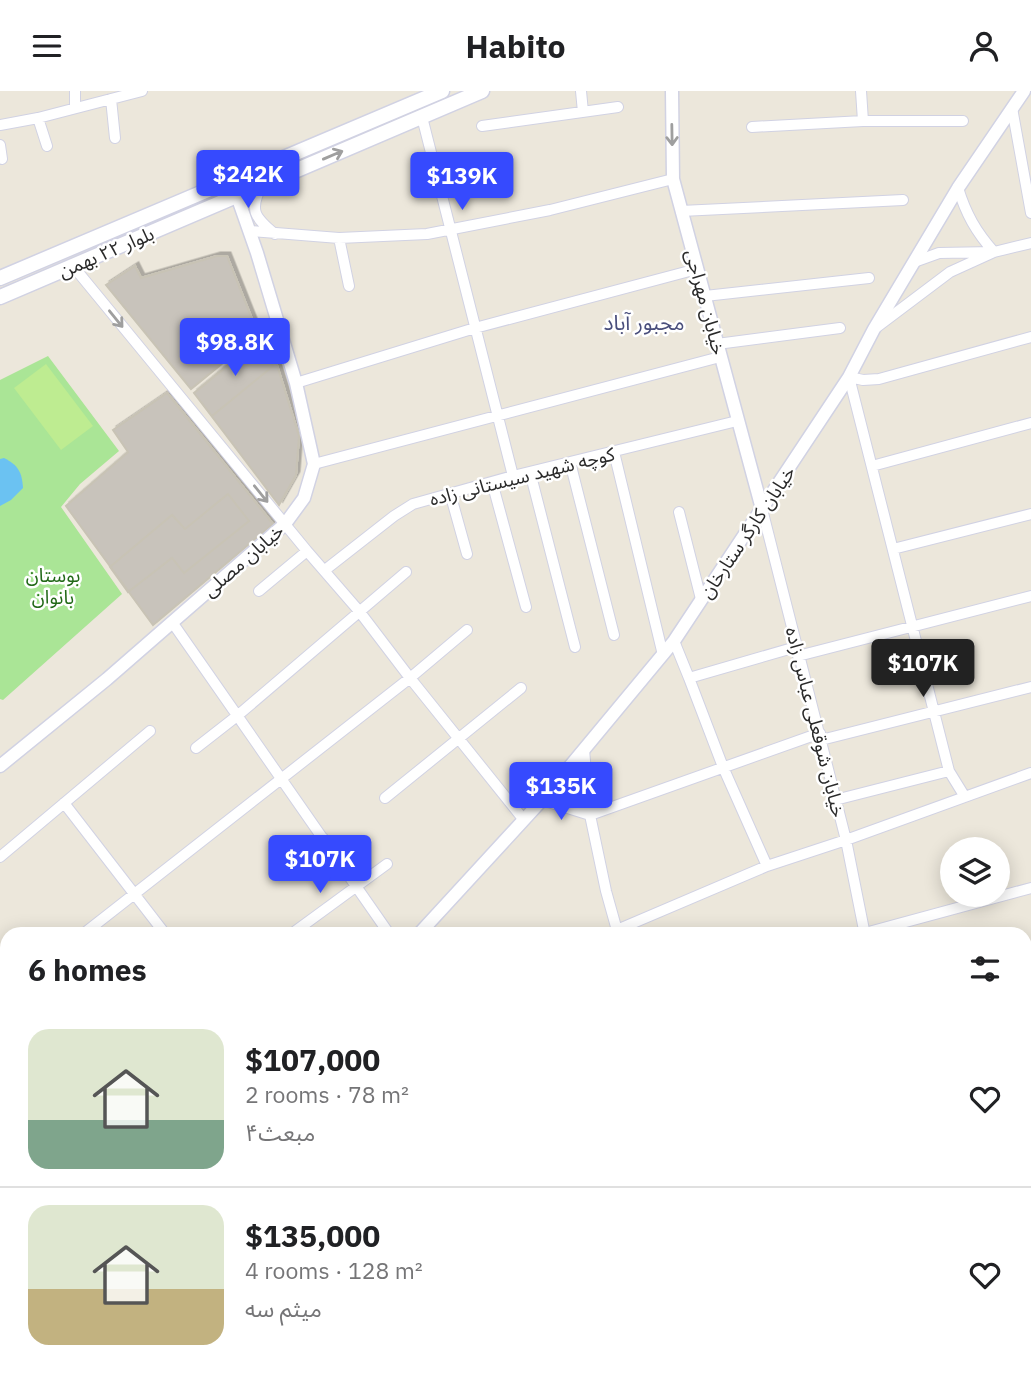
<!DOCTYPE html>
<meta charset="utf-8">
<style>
:root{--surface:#fff;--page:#f6f6f6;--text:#202124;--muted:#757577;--line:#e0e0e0;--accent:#364afe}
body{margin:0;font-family:"IBM Plex Sans","Noto Sans Arabic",sans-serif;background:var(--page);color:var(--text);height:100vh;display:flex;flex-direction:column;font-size:26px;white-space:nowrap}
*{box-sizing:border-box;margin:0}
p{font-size:23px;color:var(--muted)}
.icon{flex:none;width:38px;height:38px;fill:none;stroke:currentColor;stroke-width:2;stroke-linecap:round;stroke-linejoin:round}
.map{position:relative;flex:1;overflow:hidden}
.details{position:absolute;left:0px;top:836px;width:1032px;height:450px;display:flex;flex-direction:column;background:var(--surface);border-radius:21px 21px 0 0;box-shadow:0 4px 18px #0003}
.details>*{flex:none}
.fabs{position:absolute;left:940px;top:746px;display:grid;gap:14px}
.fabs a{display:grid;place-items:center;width:70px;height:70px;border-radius:50%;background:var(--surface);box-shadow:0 4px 18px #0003;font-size:35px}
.price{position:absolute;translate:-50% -60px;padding:0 16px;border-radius:7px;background:var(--accent);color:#fff;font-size:23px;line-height:46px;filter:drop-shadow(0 2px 4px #0008)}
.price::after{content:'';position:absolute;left:50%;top:42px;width:21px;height:16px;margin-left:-10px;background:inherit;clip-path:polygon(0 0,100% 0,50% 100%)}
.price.on{background:#222;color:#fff}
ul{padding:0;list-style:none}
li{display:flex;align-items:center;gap:21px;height:175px;padding:0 28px}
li+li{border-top:2px solid var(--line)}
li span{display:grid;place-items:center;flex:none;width:196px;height:140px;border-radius:21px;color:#555}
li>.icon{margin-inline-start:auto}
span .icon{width:84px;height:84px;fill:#fffc;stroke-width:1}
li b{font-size:30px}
h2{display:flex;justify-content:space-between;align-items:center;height:84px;padding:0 28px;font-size:30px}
header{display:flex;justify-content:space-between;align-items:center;height:91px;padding:0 28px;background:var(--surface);font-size:32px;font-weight:700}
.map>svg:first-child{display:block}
</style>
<header><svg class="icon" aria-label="menu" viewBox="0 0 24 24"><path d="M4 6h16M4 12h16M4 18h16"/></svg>Habito<svg class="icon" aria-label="person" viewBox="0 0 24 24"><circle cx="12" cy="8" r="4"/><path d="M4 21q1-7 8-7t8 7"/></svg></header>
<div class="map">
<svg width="1031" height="1286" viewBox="0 0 1031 1286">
<defs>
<filter id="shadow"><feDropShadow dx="3.5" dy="-3.5" stdDeviation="0" flood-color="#0004"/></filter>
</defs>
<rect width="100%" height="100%" fill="#ece7db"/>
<path fill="#aae596" d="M 48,265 L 119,360 L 80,393 L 61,416 L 122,503 L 3,609 L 0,608 L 0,289 Z"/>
<path fill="#beec91" d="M 46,273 L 93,335 L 61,359 L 14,297 Z"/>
<path fill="#6bc2f2" d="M 4,367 C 18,374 22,381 23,397 L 11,409 L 0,415 L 0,368 Z"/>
<path fill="#c8c3bb" stroke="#c8c3b5" stroke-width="2" filter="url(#shadow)" d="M 217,165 L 227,165 L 258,243 L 191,298 L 106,194 L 135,175 L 141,187 Z
M 267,242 L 299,345 L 296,384 L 279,414 L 194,302 Z
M 262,247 L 272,256 L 264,264 L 273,275 L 212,325 L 194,302 Z
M 167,302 L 273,433 L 153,534 L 66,415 L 128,361 L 113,339 Z
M 228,403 L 249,430 L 184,482 L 172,467 L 128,501 L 110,476 L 172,424 L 185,438 Z"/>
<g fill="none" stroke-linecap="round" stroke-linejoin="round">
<defs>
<path id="minor" d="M 581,0 L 583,21
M 861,0 L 863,30
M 111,8 L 115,47
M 75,17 L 75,0
M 1012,17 L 1031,122
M 422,26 L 513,385
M 38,27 L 47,55
M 0,34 L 38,27 L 142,0
M 482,35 L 618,16
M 752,36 L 863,30 L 963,30
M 0,54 L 2,68
M 262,94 C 249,119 254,126 275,143
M 681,120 L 903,109
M 250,140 L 339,147 L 427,143 L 550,119 L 673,88
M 339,147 L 349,195
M 914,171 L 939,162 L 994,161 C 976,141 966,123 958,97
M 73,175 L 307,460 L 359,520 L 410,587 L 524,729
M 705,205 L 869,187
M 877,236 L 950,181 L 994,161 L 1031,152
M 717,253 L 840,237
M 296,292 L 475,237 L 697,178
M 614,361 L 663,564
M 570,371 L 614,544
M 314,373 L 720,266
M 872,375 L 1031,332
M 530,381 L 575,556
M 492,391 L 526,516
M 450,402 L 467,463
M 762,418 L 846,749 L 865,844
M 679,421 L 701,508
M 893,458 L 1031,423
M 325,479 L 394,425 L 413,413 L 513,385 L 737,330
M 259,500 L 307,460
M 172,531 L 390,844
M 674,550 L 689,587 L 796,556
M 798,565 L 1031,505
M 689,587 L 723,676 L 767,775
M 821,649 L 1031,596
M 196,657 L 237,625 L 406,481
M 584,659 L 590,724 L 606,800 L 618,843
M 965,706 L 949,680 L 849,286 L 863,289 L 879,288 L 1031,246
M 385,707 L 521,597
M 542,709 L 590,724
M 835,709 L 949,680
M 64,712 L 166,844
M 590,724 L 820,642
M 0,766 L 150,640
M 276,783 L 323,747
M 865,842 L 1031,797
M 82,844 L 410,587 L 467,539
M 290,844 L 387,773
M 605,844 L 767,775 L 846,749 L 1031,682
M 1026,890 L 1031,888
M 0,907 L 7,902
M 0,926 L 7,936
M 1026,978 L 1031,977
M 1026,1013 L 1031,1013
M 0,1044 L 7,1039
M 1026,1074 L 1031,1073
M 1026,1128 L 1031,1127
M 0,1168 L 7,1163
M 68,1279 L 72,1286
M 149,1279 L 155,1286
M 548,1279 L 562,1279
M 742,1279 L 744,1286
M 244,1286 L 251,1279
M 377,1286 L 421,1279"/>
<path id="tertiary" d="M 672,0 L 673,88 L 762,418
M 0,675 L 107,588 L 285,433 L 304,407 L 314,373 L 296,292 L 257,162 L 237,105
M 418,844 L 542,709 L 674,550 L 849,286 L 874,238 L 958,97 L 1024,0
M 15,1286 L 21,1279"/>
<path id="secondary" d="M 0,187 L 442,0
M 0,206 L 482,0"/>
<path id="trunk" d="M 1026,1255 L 1031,1253
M 867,1286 L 900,1279
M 985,1286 L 1021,1279"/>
</defs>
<use href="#minor" stroke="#d1d2e3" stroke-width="12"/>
<use href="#tertiary" stroke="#d1d2e3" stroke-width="15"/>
<use href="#secondary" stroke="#d1d2e3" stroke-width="17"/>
<use href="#trunk" stroke="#c8c8c8" stroke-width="18"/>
<use href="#minor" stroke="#fff" stroke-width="10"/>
<use href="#tertiary" stroke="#fff" stroke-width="12"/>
<use href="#secondary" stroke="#fff" stroke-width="14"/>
<use href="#trunk" stroke="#fac656" stroke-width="16"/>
</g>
<defs><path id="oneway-shaft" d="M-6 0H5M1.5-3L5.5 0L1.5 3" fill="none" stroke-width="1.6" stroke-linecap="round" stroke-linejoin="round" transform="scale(1.75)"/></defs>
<g stroke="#9f9f9f">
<use href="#oneway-shaft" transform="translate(672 44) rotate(89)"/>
<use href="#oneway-shaft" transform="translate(333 64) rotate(-23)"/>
<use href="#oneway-shaft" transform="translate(116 228) rotate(51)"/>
<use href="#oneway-shaft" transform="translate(261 403) rotate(51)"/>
</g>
<g text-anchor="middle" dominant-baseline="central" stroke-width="5" stroke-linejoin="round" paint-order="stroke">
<g font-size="19" fill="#2a2a2a" stroke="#fff">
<text transform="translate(106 161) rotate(-23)">بلوار ۲۲ بهمن</text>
<text transform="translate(706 211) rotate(75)">خیابان مهراجی</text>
<text transform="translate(522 385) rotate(-14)">کوچه شهید سیستانی زاده</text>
<text transform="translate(747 441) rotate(-56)">خیابان کارگر ستارخان</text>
<text transform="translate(243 469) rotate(-41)">خیابان مصلی</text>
<text transform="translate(816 631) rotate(76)">خیابان شوقعلی عباس زاده</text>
</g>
<g font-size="19" fill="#226918" stroke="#fff">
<text x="53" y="484">بوستان<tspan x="53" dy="22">بانوان</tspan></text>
</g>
<g font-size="21" fill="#494e7c" stroke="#fff">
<text x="644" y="231">مجبور آباد</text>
</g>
</g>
</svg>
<div class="fabs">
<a><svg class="icon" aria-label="layers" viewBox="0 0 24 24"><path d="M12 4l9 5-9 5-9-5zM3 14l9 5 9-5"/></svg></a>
</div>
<b class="price" style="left:248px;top:119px">$242K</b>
<b class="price" style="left:462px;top:121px">$139K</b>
<b class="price" style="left:235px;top:287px">$98.8K</b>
<b class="price on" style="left:923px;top:608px">$107K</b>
<b class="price" style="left:561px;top:731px">$135K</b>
<b class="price" style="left:320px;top:804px">$107K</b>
<section class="details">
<h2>6 homes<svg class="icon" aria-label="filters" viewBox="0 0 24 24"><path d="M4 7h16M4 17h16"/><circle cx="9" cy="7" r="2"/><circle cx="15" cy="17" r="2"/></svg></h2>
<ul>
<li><span style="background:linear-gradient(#dfe7d0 65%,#7fa58c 0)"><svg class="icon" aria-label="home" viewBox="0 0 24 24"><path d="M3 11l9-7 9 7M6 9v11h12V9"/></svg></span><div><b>$107,000</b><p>2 rooms · 78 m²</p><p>مبعث۴</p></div><svg class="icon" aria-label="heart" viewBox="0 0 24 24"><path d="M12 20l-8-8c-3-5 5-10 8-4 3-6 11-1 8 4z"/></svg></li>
<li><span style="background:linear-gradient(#dfe7d0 60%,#c2b280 0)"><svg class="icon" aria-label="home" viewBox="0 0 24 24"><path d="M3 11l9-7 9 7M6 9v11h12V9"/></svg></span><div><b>$135,000</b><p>4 rooms · 128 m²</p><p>میثم سه</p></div><svg class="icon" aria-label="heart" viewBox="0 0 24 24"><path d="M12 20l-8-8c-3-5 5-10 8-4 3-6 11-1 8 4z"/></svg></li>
</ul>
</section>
</div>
